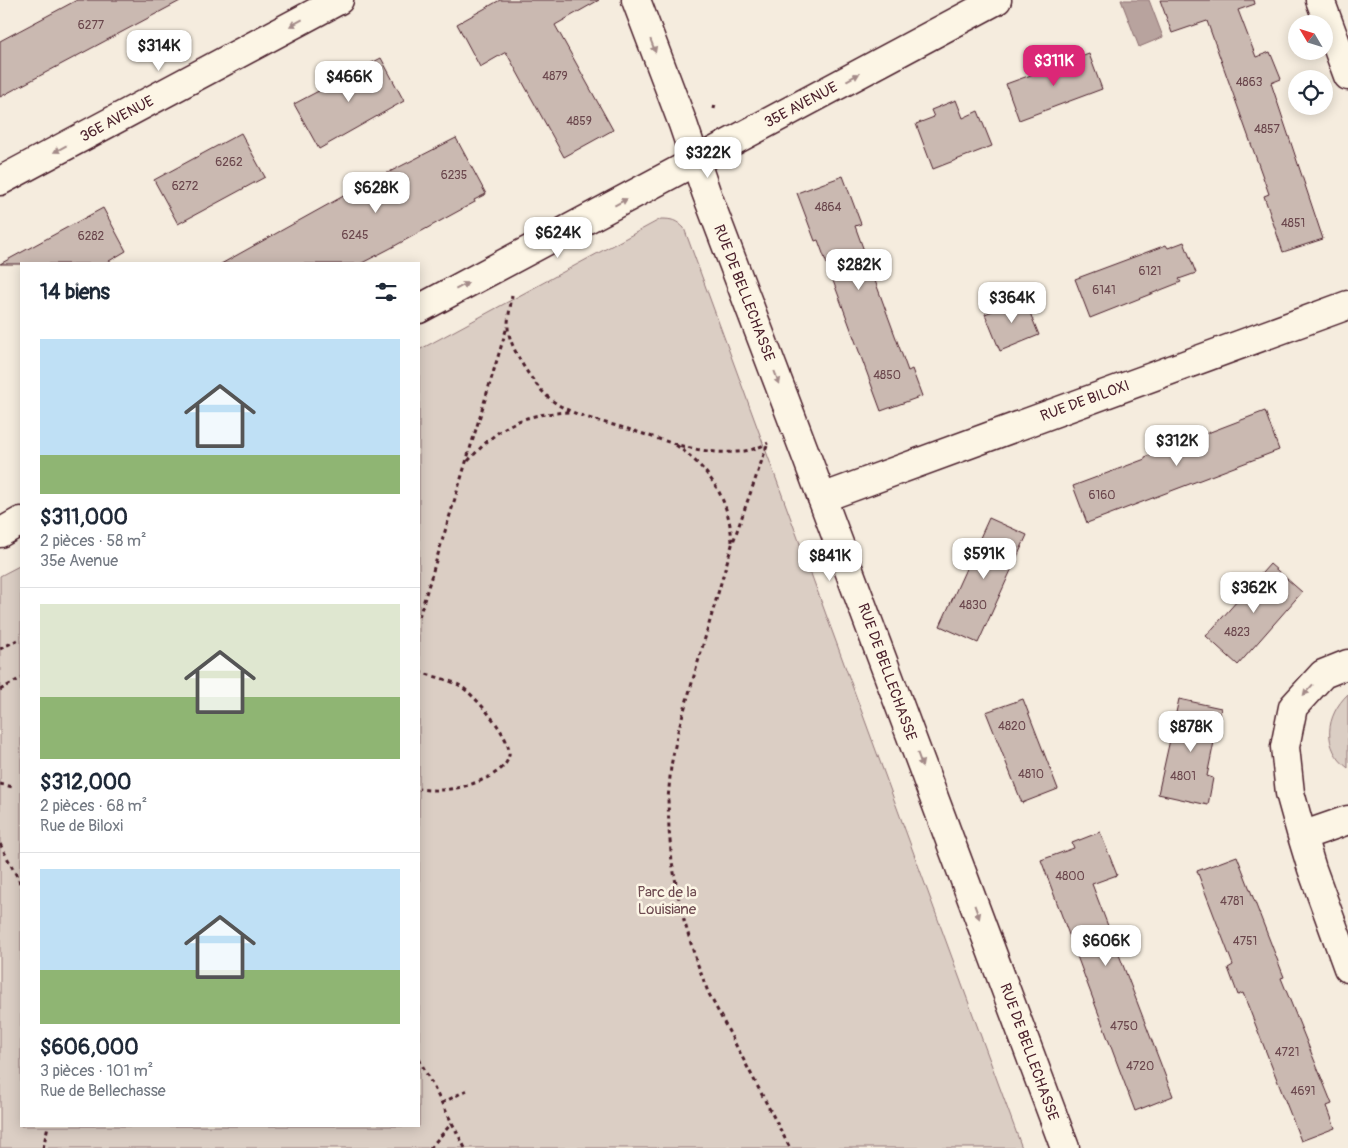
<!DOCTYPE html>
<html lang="fr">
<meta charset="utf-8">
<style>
:root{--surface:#fff;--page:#f2f2f3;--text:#1f2937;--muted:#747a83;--line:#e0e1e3;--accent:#db2777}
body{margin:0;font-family:Pangolin,sans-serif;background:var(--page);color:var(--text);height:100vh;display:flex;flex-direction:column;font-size:19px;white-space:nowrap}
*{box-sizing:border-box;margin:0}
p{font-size:16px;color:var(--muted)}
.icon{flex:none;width:28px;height:28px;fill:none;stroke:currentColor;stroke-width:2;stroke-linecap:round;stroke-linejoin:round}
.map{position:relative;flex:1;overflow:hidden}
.drawer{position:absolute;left:20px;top:262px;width:400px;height:865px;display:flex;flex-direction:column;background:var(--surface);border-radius:0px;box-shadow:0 2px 12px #0003}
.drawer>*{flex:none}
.needle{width:32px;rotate:308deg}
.buttons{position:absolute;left:1288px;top:15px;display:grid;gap:10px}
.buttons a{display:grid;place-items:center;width:45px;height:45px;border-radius:50%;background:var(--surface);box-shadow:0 2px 12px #0003;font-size:25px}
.price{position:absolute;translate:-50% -42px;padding:0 11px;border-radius:10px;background:#fff;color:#222;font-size:16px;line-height:32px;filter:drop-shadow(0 1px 2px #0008)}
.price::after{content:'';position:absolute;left:50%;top:30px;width:15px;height:11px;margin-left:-8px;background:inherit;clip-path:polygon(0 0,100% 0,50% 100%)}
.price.current{background:var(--accent);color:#fff}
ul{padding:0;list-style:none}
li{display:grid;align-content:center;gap:10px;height:265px;padding:0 20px}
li+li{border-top:1px solid var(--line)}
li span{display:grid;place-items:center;height:155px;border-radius:0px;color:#555}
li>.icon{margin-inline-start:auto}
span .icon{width:90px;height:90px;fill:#fffc;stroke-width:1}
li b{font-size:21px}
h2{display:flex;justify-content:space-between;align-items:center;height:60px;padding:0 20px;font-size:21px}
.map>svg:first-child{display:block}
</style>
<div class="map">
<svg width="1348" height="1148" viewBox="0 0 1348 1148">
<rect width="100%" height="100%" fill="#f5ecde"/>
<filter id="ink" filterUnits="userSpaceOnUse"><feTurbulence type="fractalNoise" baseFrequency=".02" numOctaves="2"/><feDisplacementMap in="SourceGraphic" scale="10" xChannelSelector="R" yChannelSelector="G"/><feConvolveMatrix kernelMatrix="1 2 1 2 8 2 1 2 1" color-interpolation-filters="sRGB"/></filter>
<g filter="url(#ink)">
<path fill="#dbcec4" stroke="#927678" d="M 661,219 C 672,219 676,220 684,228 L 1022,1148 L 0,1148 L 0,576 L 21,565 L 21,1126 L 419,1126 L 419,350 Z
M 1348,694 L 1348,768 C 1322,748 1325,716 1348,694 Z"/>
<path fill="#b8a39e" stroke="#8c6e70" d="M 1121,0 L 1149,0 L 1163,37 L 1139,47 Z"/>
<path fill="#cab9b1" stroke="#4a1f2b" d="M 77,0 L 182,0 L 0,97 L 0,41 Z
M 500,0 L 599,0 L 555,25 L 613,130 L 564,157 L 506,52 L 480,67 L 457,24 Z
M 1160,0 L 1254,0 L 1255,4 L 1238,10 L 1256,57 L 1270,52 L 1281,79 L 1271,83 L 1323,239 L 1283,252 L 1264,196 L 1269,194 L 1207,21 L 1172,33 Z
M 1089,54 L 1102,89 L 1019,120 L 1006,84 Z
M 381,58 L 404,101 L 319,149 L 294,104 Z
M 956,100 L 963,118 L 978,111 L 992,146 L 933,169 L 916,124 L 934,117 L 931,110 Z
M 241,133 L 265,177 L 178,224 L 154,180 Z
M 456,138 L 486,194 L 474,200 L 475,202 L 389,249 L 360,264 L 221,264 L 358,188 Z
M 843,176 L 861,224 L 855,226 L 908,371 L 912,369 L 922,396 L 881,411 L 818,240 L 815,241 L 797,193 Z
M 103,208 L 126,251 L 104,264 L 0,264 Z
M 1184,242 L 1196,273 L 1179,279 L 1181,282 L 1090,318 L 1075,279 L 1166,245 L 1168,248 Z
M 1024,298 L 1039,335 L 1000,351 L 985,314 Z
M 1265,411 L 1279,450 L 1087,523 L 1073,486 L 1145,459 L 1145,457 Z
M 989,518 L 1027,535 L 978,643 L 940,626 Z
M 1270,564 L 1302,592 L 1238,665 L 1206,636 Z
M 1023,699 L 1058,789 L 1022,803 L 986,712 Z
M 1179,699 L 1221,708 L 1207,776 L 1213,778 L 1208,805 L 1158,794 Z
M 1100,832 L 1117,875 L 1092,884 L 1173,1096 L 1135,1111 L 1041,860 L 1074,848 L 1072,843 Z
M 1237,856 L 1284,977 L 1281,978 L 1332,1104 L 1327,1106 L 1335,1128 L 1301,1141 L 1243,993 L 1238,995 L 1228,968 L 1233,965 L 1197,871 Z"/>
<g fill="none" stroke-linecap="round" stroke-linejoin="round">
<defs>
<path id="street" d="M 1320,0 L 1348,76
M 0,181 L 339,0
M 419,309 L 997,0
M 822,498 L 1348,305
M 0,533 L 21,521
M 1348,664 L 1323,674 L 1293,707 L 1285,747 L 1290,793 L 1302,836 L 1312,869 L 1348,968
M 1302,836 L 1348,820"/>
<path id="secondary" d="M 636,0 L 683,124 L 706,192 L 807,458 L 1065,1148"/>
</defs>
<use href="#street" stroke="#4a1f2b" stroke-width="31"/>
<use href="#secondary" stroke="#4a1f2b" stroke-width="31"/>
<path stroke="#4a1f2b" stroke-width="3" stroke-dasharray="4 4" stroke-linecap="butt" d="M 714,109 L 715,104
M 512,295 C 511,305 508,316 508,325 C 507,345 533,384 548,397 C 567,415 604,422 628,429 C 657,438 687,450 717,452 C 735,453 752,452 768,443
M 676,445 C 711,471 729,498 732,542
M 767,446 L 732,545 L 678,731 L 671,766 L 668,799 L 669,830 L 672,862 L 681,910 L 695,957 L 708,992 L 790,1148
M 468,461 C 502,424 520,414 571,412
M 419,617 L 507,327
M 0,649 L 21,638
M 419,672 C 432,676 447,679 459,685 C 474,694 512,737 509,755 C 507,768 493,775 482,780 C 461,789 441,792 419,789
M 0,690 L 21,678
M 0,784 L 13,787
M 0,844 L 19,880 L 21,888
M 419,1059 L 465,1148
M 442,1103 L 467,1090
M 43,1148 L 48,1126
M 430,1148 L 452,1123"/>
<use href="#street" stroke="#fcf5e5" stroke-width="28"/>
<use href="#secondary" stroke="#fcf5e5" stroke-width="28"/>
</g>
<defs><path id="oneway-solid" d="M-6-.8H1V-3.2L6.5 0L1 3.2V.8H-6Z" transform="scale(1.25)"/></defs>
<g fill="#a38a88">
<use href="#oneway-solid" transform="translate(296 23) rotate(152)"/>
<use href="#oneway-solid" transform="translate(653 46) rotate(69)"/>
<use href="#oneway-solid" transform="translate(853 77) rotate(-28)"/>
<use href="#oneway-solid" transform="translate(60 149) rotate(152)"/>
<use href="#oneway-solid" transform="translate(621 202) rotate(-28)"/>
<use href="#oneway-solid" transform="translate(462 286) rotate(-28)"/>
<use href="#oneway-solid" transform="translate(777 378) rotate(69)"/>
<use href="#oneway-solid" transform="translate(1308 690) rotate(132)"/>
<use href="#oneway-solid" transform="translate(920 760) rotate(70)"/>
<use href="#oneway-solid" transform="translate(977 912) rotate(70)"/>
</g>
</g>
<g text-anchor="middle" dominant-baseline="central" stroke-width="5" stroke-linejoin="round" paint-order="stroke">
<g font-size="12" fill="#6a464c">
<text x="91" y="25">6277</text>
<text x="555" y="76">4879</text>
<text x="1249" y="82">4863</text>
<text x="579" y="121">4859</text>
<text x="1267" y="129">4857</text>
<text x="229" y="162">6262</text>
<text x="454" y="175">6235</text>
<text x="185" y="186">6272</text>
<text x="828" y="207">4864</text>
<text x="1293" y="223">4851</text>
<text x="355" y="235">6245</text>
<text x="91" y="236">6282</text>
<text x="1150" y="271">6121</text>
<text x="1104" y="290">6141</text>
<text x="887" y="375">4850</text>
<text x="1102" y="495">6160</text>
<text x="973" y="605">4830</text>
<text x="1237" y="632">4823</text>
<text x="1012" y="726">4820</text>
<text x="1031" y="774">4810</text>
<text x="1183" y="776">4801</text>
<text x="1070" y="876">4800</text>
<text x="1232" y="901">4781</text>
<text x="1245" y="941">4751</text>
<text x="1124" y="1026">4750</text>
<text x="1287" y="1052">4721</text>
<text x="1140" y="1066">4720</text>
<text x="1303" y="1091">4691</text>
</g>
<g font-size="15" fill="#4a1f2b" stroke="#fcf5e5">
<text transform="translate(801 105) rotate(-28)">35E AVENUE</text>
<text transform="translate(117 119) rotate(-28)">36E AVENUE</text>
<text transform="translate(744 293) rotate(69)">RUE DE BELLECHASSE</text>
<text transform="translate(1085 401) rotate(-20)">RUE DE BILOXI</text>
<text transform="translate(887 672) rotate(70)">RUE DE BELLECHASSE</text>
<text transform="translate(1029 1052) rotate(70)">RUE DE BELLECHASSE</text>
</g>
<g font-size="15" fill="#6e4b51" stroke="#fcf5e5">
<text x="667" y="892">Parc de la<tspan x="667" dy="17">Louisiane</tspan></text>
</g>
</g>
</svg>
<div class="buttons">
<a><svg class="needle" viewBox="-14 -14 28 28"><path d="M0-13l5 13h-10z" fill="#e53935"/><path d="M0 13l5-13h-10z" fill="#747a83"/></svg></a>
<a><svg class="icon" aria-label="locate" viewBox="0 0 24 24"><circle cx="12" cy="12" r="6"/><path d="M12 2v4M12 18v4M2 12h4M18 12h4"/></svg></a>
</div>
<b class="price" style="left:159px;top:72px">$314K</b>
<b class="price current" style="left:1054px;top:87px">$311K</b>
<b class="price" style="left:349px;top:103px">$466K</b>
<b class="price" style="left:708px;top:179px">$322K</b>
<b class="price" style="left:376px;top:214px">$628K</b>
<b class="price" style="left:558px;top:259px">$624K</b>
<b class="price" style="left:859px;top:291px">$282K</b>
<b class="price" style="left:1012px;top:324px">$364K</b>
<b class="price" style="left:1177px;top:467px">$312K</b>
<b class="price" style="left:984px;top:580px">$591K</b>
<b class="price" style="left:830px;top:582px">$841K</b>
<b class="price" style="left:1254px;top:614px">$362K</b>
<b class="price" style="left:1191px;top:753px">$878K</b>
<b class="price" style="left:1106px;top:967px">$606K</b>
<section class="drawer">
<h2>14 biens<svg class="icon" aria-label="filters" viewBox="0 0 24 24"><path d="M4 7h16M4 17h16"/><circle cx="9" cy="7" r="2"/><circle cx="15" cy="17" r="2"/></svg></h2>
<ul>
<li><span style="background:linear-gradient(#bfe0f5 75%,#8fb573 0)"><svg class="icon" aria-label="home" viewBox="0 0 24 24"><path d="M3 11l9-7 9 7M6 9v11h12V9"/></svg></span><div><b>$311,000</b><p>2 pièces · 58 m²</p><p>35e Avenue</p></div></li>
<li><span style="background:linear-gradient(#dfe7d0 60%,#8fb573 0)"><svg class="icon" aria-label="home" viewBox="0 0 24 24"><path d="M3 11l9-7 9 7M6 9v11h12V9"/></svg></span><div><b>$312,000</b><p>2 pièces · 68 m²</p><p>Rue de Biloxi</p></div></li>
<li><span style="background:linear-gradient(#bfe0f5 65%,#8fb573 0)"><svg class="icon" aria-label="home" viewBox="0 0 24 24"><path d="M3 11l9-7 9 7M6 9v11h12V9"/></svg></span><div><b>$606,000</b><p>3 pièces · 101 m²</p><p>Rue de Bellechasse</p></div></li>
</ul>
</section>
</div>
